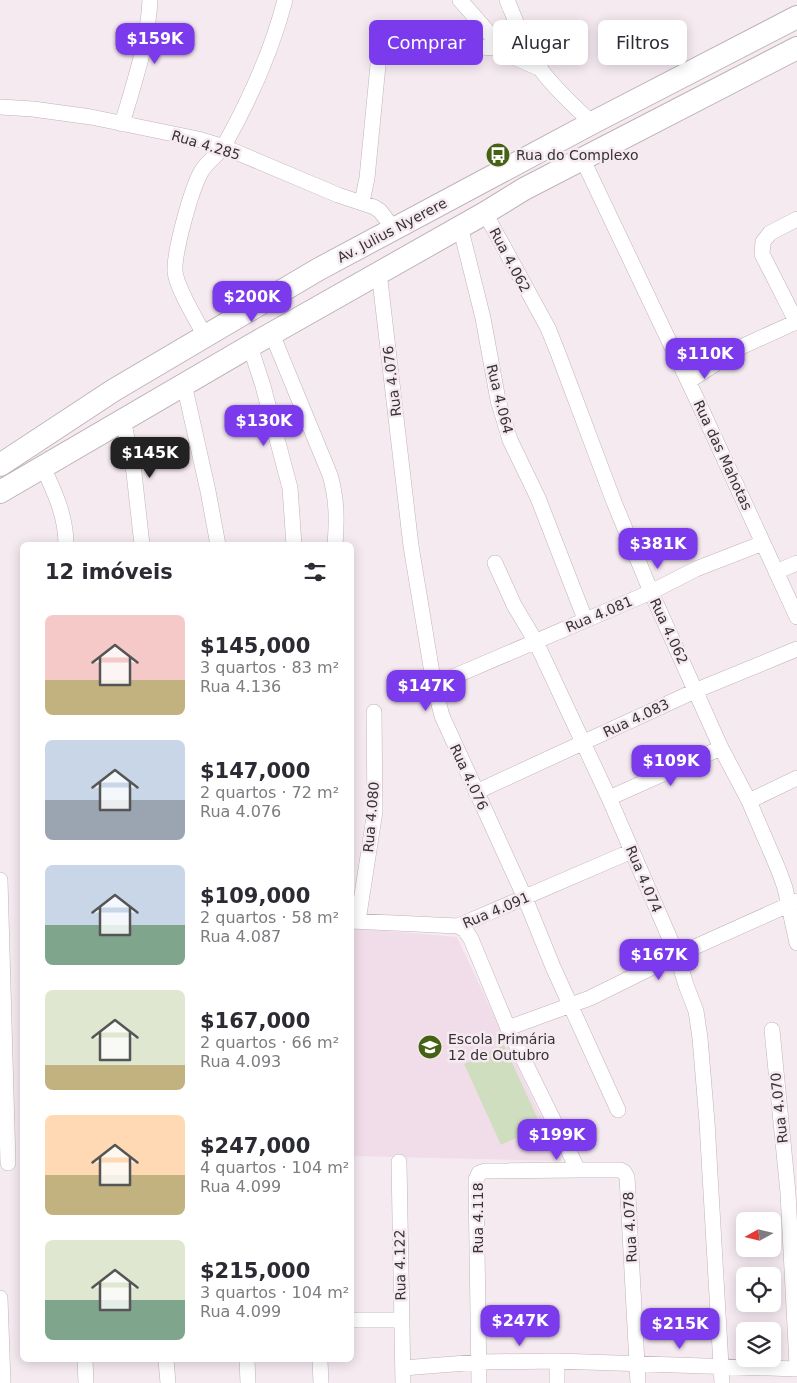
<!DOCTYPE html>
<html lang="pt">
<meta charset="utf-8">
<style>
:root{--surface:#fff;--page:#f7f7f7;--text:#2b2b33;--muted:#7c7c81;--accent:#7c3aed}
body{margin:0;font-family:"DejaVu Sans",sans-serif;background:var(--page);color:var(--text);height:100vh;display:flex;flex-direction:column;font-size:19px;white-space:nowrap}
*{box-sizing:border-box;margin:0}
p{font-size:16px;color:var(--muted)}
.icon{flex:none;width:28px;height:28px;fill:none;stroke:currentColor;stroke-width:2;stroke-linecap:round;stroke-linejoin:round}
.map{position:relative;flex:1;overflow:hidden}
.sheet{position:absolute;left:20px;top:542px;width:334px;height:820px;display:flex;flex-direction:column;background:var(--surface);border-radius:8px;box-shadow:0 2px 12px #0003}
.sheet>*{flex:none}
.top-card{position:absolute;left:369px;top:20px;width:352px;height:45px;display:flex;gap:10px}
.needle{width:32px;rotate:262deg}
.tools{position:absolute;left:736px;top:1212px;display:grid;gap:10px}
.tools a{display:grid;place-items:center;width:45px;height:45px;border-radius:8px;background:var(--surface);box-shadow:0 2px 12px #0003;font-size:25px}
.price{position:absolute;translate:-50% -42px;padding:0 11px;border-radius:10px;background:var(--accent);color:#fff;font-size:16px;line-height:32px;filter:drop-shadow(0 1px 2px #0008)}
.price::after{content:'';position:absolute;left:50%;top:30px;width:15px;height:11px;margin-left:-8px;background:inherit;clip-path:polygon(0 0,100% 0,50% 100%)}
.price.current{background:#222;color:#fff}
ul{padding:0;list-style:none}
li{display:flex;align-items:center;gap:15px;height:125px;padding:0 25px}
li span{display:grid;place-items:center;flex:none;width:140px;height:100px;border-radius:8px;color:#555}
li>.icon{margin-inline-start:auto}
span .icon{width:60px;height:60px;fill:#fffc;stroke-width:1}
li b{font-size:21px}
h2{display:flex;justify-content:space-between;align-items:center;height:60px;padding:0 25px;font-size:21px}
.pill{padding:0 18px;border-radius:8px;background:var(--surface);box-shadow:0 2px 12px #0003;font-size:18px;line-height:45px}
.pill.current{background:var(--accent);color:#fff}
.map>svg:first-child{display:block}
</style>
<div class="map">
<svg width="797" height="1383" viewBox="0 0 797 1383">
<rect width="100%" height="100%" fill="#f6eaf1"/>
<path fill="#f1dde9" d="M 351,928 L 457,937 L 562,1161 L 351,1156 Z"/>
<path fill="#d0dec0" d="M 504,1045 L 541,1126 L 501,1145 L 464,1064 Z"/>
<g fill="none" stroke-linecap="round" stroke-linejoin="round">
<defs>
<path id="street" d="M 460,0 L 502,48 L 518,59 L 541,69
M 507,0 C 517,24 526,49 541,70 C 556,90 574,106 592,123
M 0,107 L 33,109 L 91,117 L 198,139 L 224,147 L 338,195 L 374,207 L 380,211 L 394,229
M 122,124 C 134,83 148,43 150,0
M 582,158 L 699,404 L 797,617
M 362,202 L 367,178 L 379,55 C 381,46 381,41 391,39 L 446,46 L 502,48
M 485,213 L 548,328 L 558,353 L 614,502 L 651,592 L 721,748 L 749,801 L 779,871 L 785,888 L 797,943
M 797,219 L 770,233 L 763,242 L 762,254 L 797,323
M 460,226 L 483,318 L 498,400 L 510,440 L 538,498 L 585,619
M 379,272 L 411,546 L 434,685 L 442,716 L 525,898 L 553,967 L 618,1110
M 272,334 L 330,475 C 337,499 337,520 335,545
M 205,336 C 197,321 176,287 175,271 C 174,252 191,190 201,172 C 207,161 219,155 225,144 C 250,99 272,50 285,0
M 250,346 L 263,386 L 290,488 L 294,545
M 689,381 L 743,346 L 796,322
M 184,384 L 208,491 L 218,545
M 123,419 L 134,473 L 142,545
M 43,467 C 55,493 66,516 66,545
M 495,563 L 514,605 L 536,642 L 609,798 L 677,955 L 686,985 L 696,1011 L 700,1038 L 707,1122 L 722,1383
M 776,572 L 797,563
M 434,685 L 651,592 L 696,569 L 763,543
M 476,792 L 697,690 L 797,649
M 609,798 L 721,748
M 749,801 L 797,778
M 0,880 L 8,1163
M 351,921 L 458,926 L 632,851
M 358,921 L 375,811 L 374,712
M 458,926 L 465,930 L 471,939 L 508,1028 L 578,1170 L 620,1170 L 624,1172 L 627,1177 L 638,1383
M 508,1028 L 590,998 L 677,955 L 797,901
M 772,1030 L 788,1193 L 797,1365
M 399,1162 L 403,1383
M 0,1298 L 3,1383
M 351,1320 L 402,1320
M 85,1360 L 86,1383
M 166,1360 L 168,1383
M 247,1360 L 248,1383
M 320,1360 L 321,1383
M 557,1361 L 557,1383
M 403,1368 L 479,1362 L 557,1361 L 797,1369
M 479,1383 L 476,1180 L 479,1173 L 485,1171 L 578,1170"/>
<path id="secondary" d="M 0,465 L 114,390 L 319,269 L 592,123 L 797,17
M 0,492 L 250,346 L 485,213 L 524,189 L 797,48"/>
</defs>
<use href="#street" stroke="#bfb3ba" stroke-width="16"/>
<use href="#secondary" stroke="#bfb3ba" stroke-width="24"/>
<use href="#street" stroke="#fff" stroke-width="15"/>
<use href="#secondary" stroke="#fff" stroke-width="22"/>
</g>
<defs>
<symbol id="bus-disc" viewBox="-11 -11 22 22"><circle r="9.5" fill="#456214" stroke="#f6eaf1"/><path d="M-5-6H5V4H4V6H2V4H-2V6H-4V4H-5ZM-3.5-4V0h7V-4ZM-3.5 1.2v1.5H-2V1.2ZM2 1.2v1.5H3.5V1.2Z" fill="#fff"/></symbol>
<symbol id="school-disc" viewBox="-11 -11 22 22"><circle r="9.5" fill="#456214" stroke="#f6eaf1"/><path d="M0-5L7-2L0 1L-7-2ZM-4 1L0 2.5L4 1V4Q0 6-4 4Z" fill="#fff"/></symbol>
</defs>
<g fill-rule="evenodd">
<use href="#bus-disc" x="484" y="141" width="28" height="28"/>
<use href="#school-disc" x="416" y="1033" width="28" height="28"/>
</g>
<g text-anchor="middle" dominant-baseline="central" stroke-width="5" stroke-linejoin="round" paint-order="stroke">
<g font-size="14" fill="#373235" stroke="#f6eaf1">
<text transform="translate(206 145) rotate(17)">Rua 4.285</text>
<text transform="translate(392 230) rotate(-28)">Av. Julius Nyerere</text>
<text transform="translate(510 260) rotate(62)">Rua 4.062</text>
<text transform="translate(392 381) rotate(-97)">Rua 4.076</text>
<text transform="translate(500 399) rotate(76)">Rua 4.064</text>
<text transform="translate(723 455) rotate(65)">Rua das Mahotas</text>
<text transform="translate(599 614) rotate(-23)">Rua 4.081</text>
<text transform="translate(669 631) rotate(65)">Rua 4.062</text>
<text transform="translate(636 718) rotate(-25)">Rua 4.083</text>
<text transform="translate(469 777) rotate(65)">Rua 4.076</text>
<text transform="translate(371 817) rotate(-85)">Rua 4.080</text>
<text transform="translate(644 879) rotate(67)">Rua 4.074</text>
<text transform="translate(496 910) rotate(-23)">Rua 4.091</text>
<text transform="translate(779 1108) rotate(-96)">Rua 4.070</text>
<text transform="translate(478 1218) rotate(-90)">Rua 4.118</text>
<text transform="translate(630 1227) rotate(-93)">Rua 4.078</text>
<text transform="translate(400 1265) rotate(-91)">Rua 4.122</text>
</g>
<g font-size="14" fill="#373235" stroke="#f6eaf1" text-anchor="start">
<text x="516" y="155">Rua do Complexo</text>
<text x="448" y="1039">Escola Primária<tspan x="448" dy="16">12 de Outubro</tspan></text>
</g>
</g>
</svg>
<div class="tools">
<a><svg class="needle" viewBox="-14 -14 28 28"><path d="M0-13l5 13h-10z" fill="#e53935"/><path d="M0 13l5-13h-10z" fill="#7c7c81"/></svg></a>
<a><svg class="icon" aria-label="locate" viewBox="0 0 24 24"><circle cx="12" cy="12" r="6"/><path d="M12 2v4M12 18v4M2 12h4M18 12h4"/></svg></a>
<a><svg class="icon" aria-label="layers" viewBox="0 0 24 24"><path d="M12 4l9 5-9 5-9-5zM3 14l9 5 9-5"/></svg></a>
</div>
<b class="price" style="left:155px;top:65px">$159K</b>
<b class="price" style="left:252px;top:323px">$200K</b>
<b class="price" style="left:705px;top:380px">$110K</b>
<b class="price" style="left:264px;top:447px">$130K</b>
<b class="price current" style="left:150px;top:479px">$145K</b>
<b class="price" style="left:658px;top:570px">$381K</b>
<b class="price" style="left:426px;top:712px">$147K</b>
<b class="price" style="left:671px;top:787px">$109K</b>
<b class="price" style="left:659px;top:981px">$167K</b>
<b class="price" style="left:557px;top:1161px">$199K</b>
<b class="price" style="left:520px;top:1347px">$247K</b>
<b class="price" style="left:680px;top:1350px">$215K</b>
<div class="top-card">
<a class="pill current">Comprar</a>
<a class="pill">Alugar</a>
<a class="pill">Filtros</a>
</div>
<section class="sheet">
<h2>12 imóveis<svg class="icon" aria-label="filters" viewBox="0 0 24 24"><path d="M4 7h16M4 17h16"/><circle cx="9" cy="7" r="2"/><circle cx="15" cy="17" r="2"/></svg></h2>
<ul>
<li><span style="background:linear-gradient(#f6c9c9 65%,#c2b280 0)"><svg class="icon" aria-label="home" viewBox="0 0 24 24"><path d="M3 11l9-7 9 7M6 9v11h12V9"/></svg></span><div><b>$145,000</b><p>3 quartos · 83 m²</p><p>Rua 4.136</p></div></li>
<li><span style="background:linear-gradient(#c9d6e8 60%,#9aa5b1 0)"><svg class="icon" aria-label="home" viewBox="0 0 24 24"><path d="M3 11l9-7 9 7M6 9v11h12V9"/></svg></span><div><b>$147,000</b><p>2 quartos · 72 m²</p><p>Rua 4.076</p></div></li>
<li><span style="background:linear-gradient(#c9d6e8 60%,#7fa58c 0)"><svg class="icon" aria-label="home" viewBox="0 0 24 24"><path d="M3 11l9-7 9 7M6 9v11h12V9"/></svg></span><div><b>$109,000</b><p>2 quartos · 58 m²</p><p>Rua 4.087</p></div></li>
<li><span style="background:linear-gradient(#dfe7d0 75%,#c2b280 0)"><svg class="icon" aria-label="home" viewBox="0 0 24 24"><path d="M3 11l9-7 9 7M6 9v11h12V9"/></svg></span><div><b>$167,000</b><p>2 quartos · 66 m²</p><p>Rua 4.093</p></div></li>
<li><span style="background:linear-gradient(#ffd9b3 60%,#c2b280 0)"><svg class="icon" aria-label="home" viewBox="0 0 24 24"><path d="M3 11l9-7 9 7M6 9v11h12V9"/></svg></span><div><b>$247,000</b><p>4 quartos · 104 m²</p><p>Rua 4.099</p></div></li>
<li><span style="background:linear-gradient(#dfe7d0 60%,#7fa58c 0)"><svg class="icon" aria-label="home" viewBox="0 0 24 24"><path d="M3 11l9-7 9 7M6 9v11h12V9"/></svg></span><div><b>$215,000</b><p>3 quartos · 104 m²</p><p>Rua 4.099</p></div></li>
</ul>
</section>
</div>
